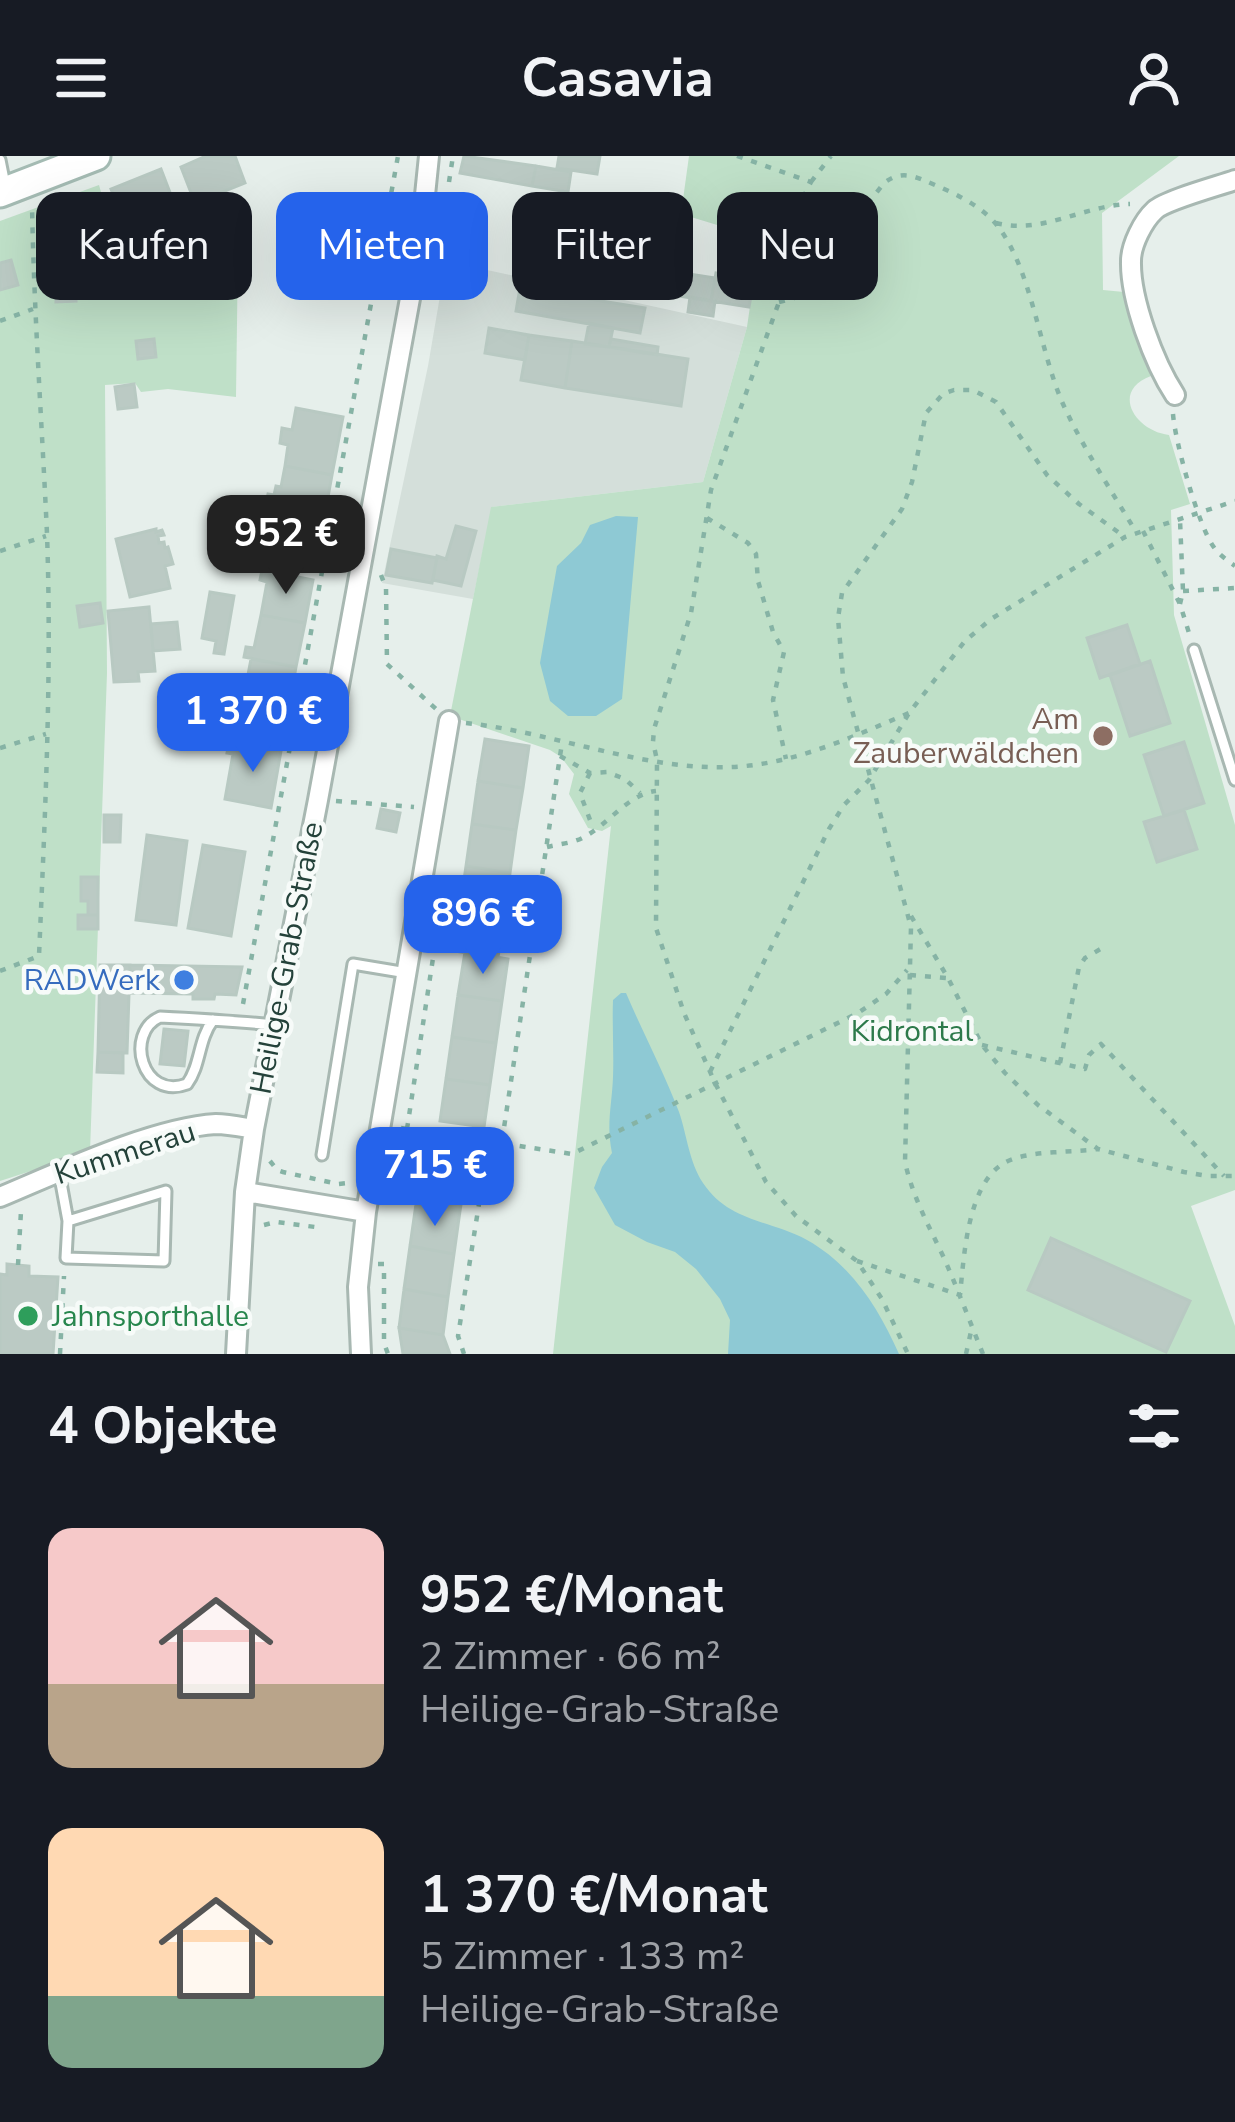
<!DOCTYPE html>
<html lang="de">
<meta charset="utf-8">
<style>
:root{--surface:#171b24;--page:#20242c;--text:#f1f3f6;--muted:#9ea1a6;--accent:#2563eb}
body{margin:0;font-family:"Nunito Sans",sans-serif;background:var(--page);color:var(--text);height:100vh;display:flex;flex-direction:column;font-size:45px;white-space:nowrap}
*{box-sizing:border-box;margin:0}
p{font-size:39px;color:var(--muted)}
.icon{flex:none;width:66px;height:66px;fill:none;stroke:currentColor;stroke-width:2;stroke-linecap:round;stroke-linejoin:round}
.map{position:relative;height:1198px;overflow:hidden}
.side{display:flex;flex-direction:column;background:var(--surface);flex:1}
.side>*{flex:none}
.top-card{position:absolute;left:36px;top:36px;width:1164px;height:108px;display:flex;gap:24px}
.price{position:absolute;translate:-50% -102px;padding:0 27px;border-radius:24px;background:var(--accent);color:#fff;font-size:39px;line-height:78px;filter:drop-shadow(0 3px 6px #0008)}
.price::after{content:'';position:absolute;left:50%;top:72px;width:36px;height:27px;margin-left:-18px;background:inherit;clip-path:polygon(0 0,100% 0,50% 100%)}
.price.active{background:#222;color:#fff}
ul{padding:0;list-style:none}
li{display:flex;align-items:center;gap:36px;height:300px;padding:0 48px}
li span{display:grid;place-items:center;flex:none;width:336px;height:240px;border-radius:24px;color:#555}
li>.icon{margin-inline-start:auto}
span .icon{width:144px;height:144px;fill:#fffc;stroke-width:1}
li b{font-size:51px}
h2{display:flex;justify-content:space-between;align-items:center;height:144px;padding:0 48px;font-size:51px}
.chip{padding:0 42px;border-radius:24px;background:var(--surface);box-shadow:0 12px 48px #0002;font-size:42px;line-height:108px}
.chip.active{background:var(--accent);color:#fff}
header{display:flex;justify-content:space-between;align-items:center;height:156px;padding:0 48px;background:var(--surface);font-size:54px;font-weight:700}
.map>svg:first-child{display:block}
</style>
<header><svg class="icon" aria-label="menu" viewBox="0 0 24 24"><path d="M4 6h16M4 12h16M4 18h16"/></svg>Casavia<svg class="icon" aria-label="person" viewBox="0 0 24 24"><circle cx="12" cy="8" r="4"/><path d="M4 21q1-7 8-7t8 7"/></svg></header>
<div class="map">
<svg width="1235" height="1198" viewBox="0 0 1235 1198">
<rect width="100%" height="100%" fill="#e6efeb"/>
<path fill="#d4dfda" d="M 446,105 L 747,171 L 703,326 L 492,351 L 473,443 L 382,427 L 428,210 Z"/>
<path fill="#bfe0c8" d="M 689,0 L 1179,0 L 1102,57 L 1103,134 L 1124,136 L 1151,220 C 1110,235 1135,275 1169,279 L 1190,348 L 1171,354 L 1174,459 L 1235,669 L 1235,1034 L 1191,1050 L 1235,1170 L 1235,1198 L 553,1198 L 611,670 L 602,675 L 588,672 L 569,638 L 574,618 L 561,601 L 550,594 L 450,560 L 491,351 L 703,326 L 747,171 L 760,82 L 681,58 Z
M 99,29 L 129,136 L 238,94 L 236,241 L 168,233 L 141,236 L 135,227 L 105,229 L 107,517 L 90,996 L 0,1025 L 0,65 Z"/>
<path fill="#8ec9d4" d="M 616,360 L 638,361 L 622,543 L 596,560 L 568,560 L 550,545 L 540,507 L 557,410 L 581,387 L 590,369 Z
M 621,837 L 626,837 C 643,877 664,916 679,956 C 687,979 689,1006 703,1027 C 729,1066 770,1064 807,1084 C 852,1109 879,1153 899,1198 L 728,1198 L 730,1164 L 720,1143 L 696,1113 L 675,1096 L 647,1086 L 615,1069 L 594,1032 L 602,1011 L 612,997 C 606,968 612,949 613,921 C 614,895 612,870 613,844 Z"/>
<path fill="#bbcac4" stroke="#b8c9c2" stroke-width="3" d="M 206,0 L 235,0 L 245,27 L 195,47 L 181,11 Z
M 464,0 L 536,10 L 532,30 L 460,17 Z
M 559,0 L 600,0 L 597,18 L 557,12 Z
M 536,10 L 571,16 L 568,36 L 532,30 Z
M 161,13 L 177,55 L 148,66 L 151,73 L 141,77 L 138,70 L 128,75 L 111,33 Z
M 544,65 L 555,67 L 554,76 L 567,78 L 561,116 L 523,110 L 529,72 L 542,74 Z
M 11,104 L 18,129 L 0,134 L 0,107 Z
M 637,110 L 715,122 L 711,145 L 634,133 Z
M 716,117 L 754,124 L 749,151 L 711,145 Z
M 75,123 L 76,145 L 56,146 L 58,124 Z
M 520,132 L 645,152 L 640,177 L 516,155 Z
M 690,141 L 715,145 L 713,160 L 688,156 Z
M 589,167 L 613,172 L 609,191 L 585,188 Z
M 489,172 L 529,179 L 525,204 L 485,197 Z
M 529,179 L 572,185 L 565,232 L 521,224 Z
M 154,183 L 156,201 L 138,203 L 136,185 Z
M 611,183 L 658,191 L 657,199 L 609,191 Z
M 572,185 L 688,203 L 681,250 L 565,232 Z
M 134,228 L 137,251 L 118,253 L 115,231 Z
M 296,252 L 343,261 L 332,319 L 285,310 L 288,289 L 280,287 L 282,272 L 292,274 Z
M 285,310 L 332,319 L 322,374 L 274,366 L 278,345 L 267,343 L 268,338 L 274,339 L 276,330 L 281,331 Z
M 456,370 L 476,375 L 461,430 L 433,424 L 437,400 L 446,403 Z
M 156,373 L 156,376 L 162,374 L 164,379 L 158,380 L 159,387 L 164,386 L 165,392 L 168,391 L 173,408 L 165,410 L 170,432 L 130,441 L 116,383 Z
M 391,393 L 437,402 L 432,427 L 386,419 Z
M 262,414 L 313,424 L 305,467 L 261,459 L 267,426 L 260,424 Z
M 210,436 L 234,440 L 224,498 L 214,497 L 216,485 L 202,482 Z
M 100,447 L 103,467 L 80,471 L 77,450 Z
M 149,451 L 155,515 L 138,516 L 139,525 L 114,526 L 108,455 Z
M 261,459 L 305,467 L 296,511 L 244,501 L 246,491 L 254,492 Z
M 177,466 L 180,493 L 153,495 L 151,468 Z
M 1127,469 L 1140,508 L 1100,522 L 1087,482 Z
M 251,503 L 296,511 L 281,595 L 235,587 Z
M 1150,505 L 1170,567 L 1130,580 L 1110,519 Z
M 485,583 L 529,590 L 523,632 L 478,625 Z
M 229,586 L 281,595 L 271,652 L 225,643 L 233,598 L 227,597 Z
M 1184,586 L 1204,647 L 1164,660 L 1144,599 Z
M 478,625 L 523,632 L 516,674 L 472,668 Z
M 381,653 L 400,657 L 396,676 L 377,672 Z
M 1184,654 L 1197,693 L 1157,706 L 1144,666 Z
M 104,659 L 121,659 L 120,686 L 104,686 Z
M 472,668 L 516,674 L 510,717 L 466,710 Z
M 147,679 L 187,685 L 176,769 L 136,764 Z
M 203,689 L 245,696 L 231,780 L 188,772 Z
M 466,710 L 510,717 L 505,759 L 460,752 Z
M 81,721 L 98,721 L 98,759 L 88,759 L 88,745 L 81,745 Z
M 460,752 L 505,759 L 498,801 L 454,795 Z
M 78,759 L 98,759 L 98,773 L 78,773 Z
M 465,796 L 508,803 L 502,845 L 458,839 Z
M 100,809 L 130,809 L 127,897 L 98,896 Z
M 130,809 L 242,811 L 236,839 L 215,838 L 214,843 L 193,843 L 193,838 L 129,837 Z
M 458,839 L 502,845 L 496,887 L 452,881 Z
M 164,873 L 188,875 L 184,910 L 160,908 Z
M 452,881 L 496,887 L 490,929 L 446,923 Z
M 98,896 L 123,897 L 123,917 L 97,916 Z
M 446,923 L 490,929 L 484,971 L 440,965 Z
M 423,1004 L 467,1010 L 460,1055 L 416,1048 Z
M 416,1048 L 460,1055 L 454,1098 L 410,1090 Z
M 1051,1082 L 1190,1145 L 1166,1196 L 1028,1134 Z
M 410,1090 L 454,1098 L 448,1141 L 404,1133 Z
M 7,1108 L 29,1110 L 29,1120 L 58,1121 L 53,1198 L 0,1198 L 0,1118 L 7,1119 Z
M 404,1133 L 448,1141 L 443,1179 L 399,1172 Z
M 399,1172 L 443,1179 L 450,1198 L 403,1198 Z"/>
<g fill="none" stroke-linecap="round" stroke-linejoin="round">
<defs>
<path id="lane" d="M 0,4 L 5,29
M 1194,494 L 1235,624
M 213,864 C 198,884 201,909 187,928 C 142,945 124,877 160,861 C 198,863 236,865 274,869
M 322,999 L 353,808 L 407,817
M 59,1016 L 68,1065 L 66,1102 L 164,1105 L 166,1035 L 68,1065"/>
<path id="street" d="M 1175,239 C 1154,207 1130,143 1131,105 C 1131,89 1143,65 1155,54 C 1166,44 1218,30 1235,24
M 245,1036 L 366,1056
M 0,1041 C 60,1016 152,972 216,968 C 228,968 242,971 254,973
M 236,1198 L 245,1036 L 254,973 L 318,644 L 420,88 L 429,0
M 361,1198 L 358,1131 L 366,1056 L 449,565"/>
<path id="secondary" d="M 0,37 L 96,0"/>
</defs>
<use href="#lane" stroke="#a8b8b2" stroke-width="15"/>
<use href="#street" stroke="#a8b8b2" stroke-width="24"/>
<use href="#secondary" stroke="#a4bbb3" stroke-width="33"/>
<path stroke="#86b3a5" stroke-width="4.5" stroke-dasharray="6 9" stroke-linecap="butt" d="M 737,0 L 811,26 L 774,100 L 779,146 L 711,334 L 691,457 L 654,573 L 653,586 L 657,604 L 656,772 L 684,857 L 715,927 L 766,1026 L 796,1060 L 857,1105 L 882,1143 L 908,1198
M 449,26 L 453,0
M 811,26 L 831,0
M 996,67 C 1042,79 1084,49 1130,48
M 779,146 L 794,142 L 884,27 C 902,13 916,21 935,29 C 956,38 981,50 996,68 C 1032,112 1039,194 1063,248 C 1083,292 1111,334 1136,376
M 0,165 L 33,153
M 1173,258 C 1175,286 1198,368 1213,390 C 1219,399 1227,404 1235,410
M 707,362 L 748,387 L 756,398 L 758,425 L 773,476 L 784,496 L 773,544 L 786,603
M 1143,375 L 1180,448 L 1189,477
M 0,395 L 46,380
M 381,419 L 386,432 L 387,508 L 436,553
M 1183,435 L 1235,432
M 1180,448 L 1183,435 L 1180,364
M 466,567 C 553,576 644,615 732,611 C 795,608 852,581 909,557
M 0,592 L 46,578
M 560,600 L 590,617 L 607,616 L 625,623 L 640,637
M 590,617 L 580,637 L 593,672
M 336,645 L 414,651
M 547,691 C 559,688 574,687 584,681 C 609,668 628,638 656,635
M 911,760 L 948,822 L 982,889 L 1005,917 L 1038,949 L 1098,993 L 1184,1016 L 1207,1020 L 1235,1020
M 0,815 L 39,800 C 45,660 52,519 47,378 C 42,268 34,159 32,48
M 910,819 L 946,822
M 243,848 L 398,0
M 982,889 L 1085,913 L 1089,899 L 1101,888 L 1224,1020
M 1060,907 L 1079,811 L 1085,802 L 1104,791
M 710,916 L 829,673 L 844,649 L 869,624 L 909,557 L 965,485 L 991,463 L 1125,381 L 1235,345
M 401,972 L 572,998 L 858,857 L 886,838 L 907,814
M 407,973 L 444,730
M 502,985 L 562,587
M 270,1005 L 277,1014 L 283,1016 L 338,1028 L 348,1027
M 264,1069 L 276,1066 L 323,1072
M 857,1105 L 960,1139 C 964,1101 967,1029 1004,1007 C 1026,994 1072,997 1098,993
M 378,1108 L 384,1108 L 384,1187 L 388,1198
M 18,1109 L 21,1055
M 60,1198 L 64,1120
M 464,1198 L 458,1180 L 489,985
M 966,1198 L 972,1171
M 983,1198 C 970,1166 958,1134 944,1102 C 929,1070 913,1042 905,1006 L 911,771 L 843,521 L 838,462 L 842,437 L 902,353 L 912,326 L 926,257 L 943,238 L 954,234 L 973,234 L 996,246 L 1047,319 L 1079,348 L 1125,381"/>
<use href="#lane" stroke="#fff" stroke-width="9"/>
<use href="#street" stroke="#fff" stroke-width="18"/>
<use href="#secondary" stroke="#fff" stroke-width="27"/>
</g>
<circle fill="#8d6e63" stroke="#f7fbf9" stroke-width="4.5" cx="1103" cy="580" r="12"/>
<circle fill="#3f7fe0" stroke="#f7fbf9" stroke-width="4.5" cx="184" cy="824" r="12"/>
<circle fill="#2e9e5b" stroke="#f7fbf9" stroke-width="4.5" cx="28" cy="1160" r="12"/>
<g text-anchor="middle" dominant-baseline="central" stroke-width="9" stroke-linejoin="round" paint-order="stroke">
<g font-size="30" fill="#785e54" stroke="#f7fbf9" text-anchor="end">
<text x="1079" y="563">Am<tspan x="1079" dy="34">Zauberwäldchen</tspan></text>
</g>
<g font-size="30" fill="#24423a" stroke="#f7fbf9">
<text transform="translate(287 802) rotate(-79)">Heilige-Grab-Straße</text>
<text transform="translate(125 997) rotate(-18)">Kummerau</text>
</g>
<g font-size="30" fill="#366cbe" stroke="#f7fbf9" text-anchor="end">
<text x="160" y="824">RADWerk</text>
</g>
<g font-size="30" fill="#2d7a4b" stroke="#f7fbf9">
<text x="912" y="875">Kidrontal</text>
</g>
<g font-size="30" fill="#27864d" stroke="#f7fbf9" text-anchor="start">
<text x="52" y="1160">Jahnsporthalle</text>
</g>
</g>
</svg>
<b class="price active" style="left:286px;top:441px">952 €</b>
<b class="price" style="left:253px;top:619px">1 370 €</b>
<b class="price" style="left:483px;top:821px">896 €</b>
<b class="price" style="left:435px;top:1073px">715 €</b>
<div class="top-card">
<a class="chip">Kaufen</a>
<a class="chip active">Mieten</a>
<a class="chip">Filter</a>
<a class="chip">Neu</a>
</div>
</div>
<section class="side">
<h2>4 Objekte<svg class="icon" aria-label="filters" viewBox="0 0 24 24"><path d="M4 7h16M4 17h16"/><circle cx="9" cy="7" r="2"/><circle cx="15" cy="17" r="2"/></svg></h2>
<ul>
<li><span style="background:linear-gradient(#f6c9c9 65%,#b9a48a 0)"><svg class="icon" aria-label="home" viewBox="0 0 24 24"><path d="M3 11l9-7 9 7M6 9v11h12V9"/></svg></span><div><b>952 €/Monat</b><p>2 Zimmer · 66 m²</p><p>Heilige-Grab-Straße</p></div></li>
<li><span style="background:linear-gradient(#ffd9b3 70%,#7fa58c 0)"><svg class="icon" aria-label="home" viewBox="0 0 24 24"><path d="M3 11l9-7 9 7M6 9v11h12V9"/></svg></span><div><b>1 370 €/Monat</b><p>5 Zimmer · 133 m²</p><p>Heilige-Grab-Straße</p></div></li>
</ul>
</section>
